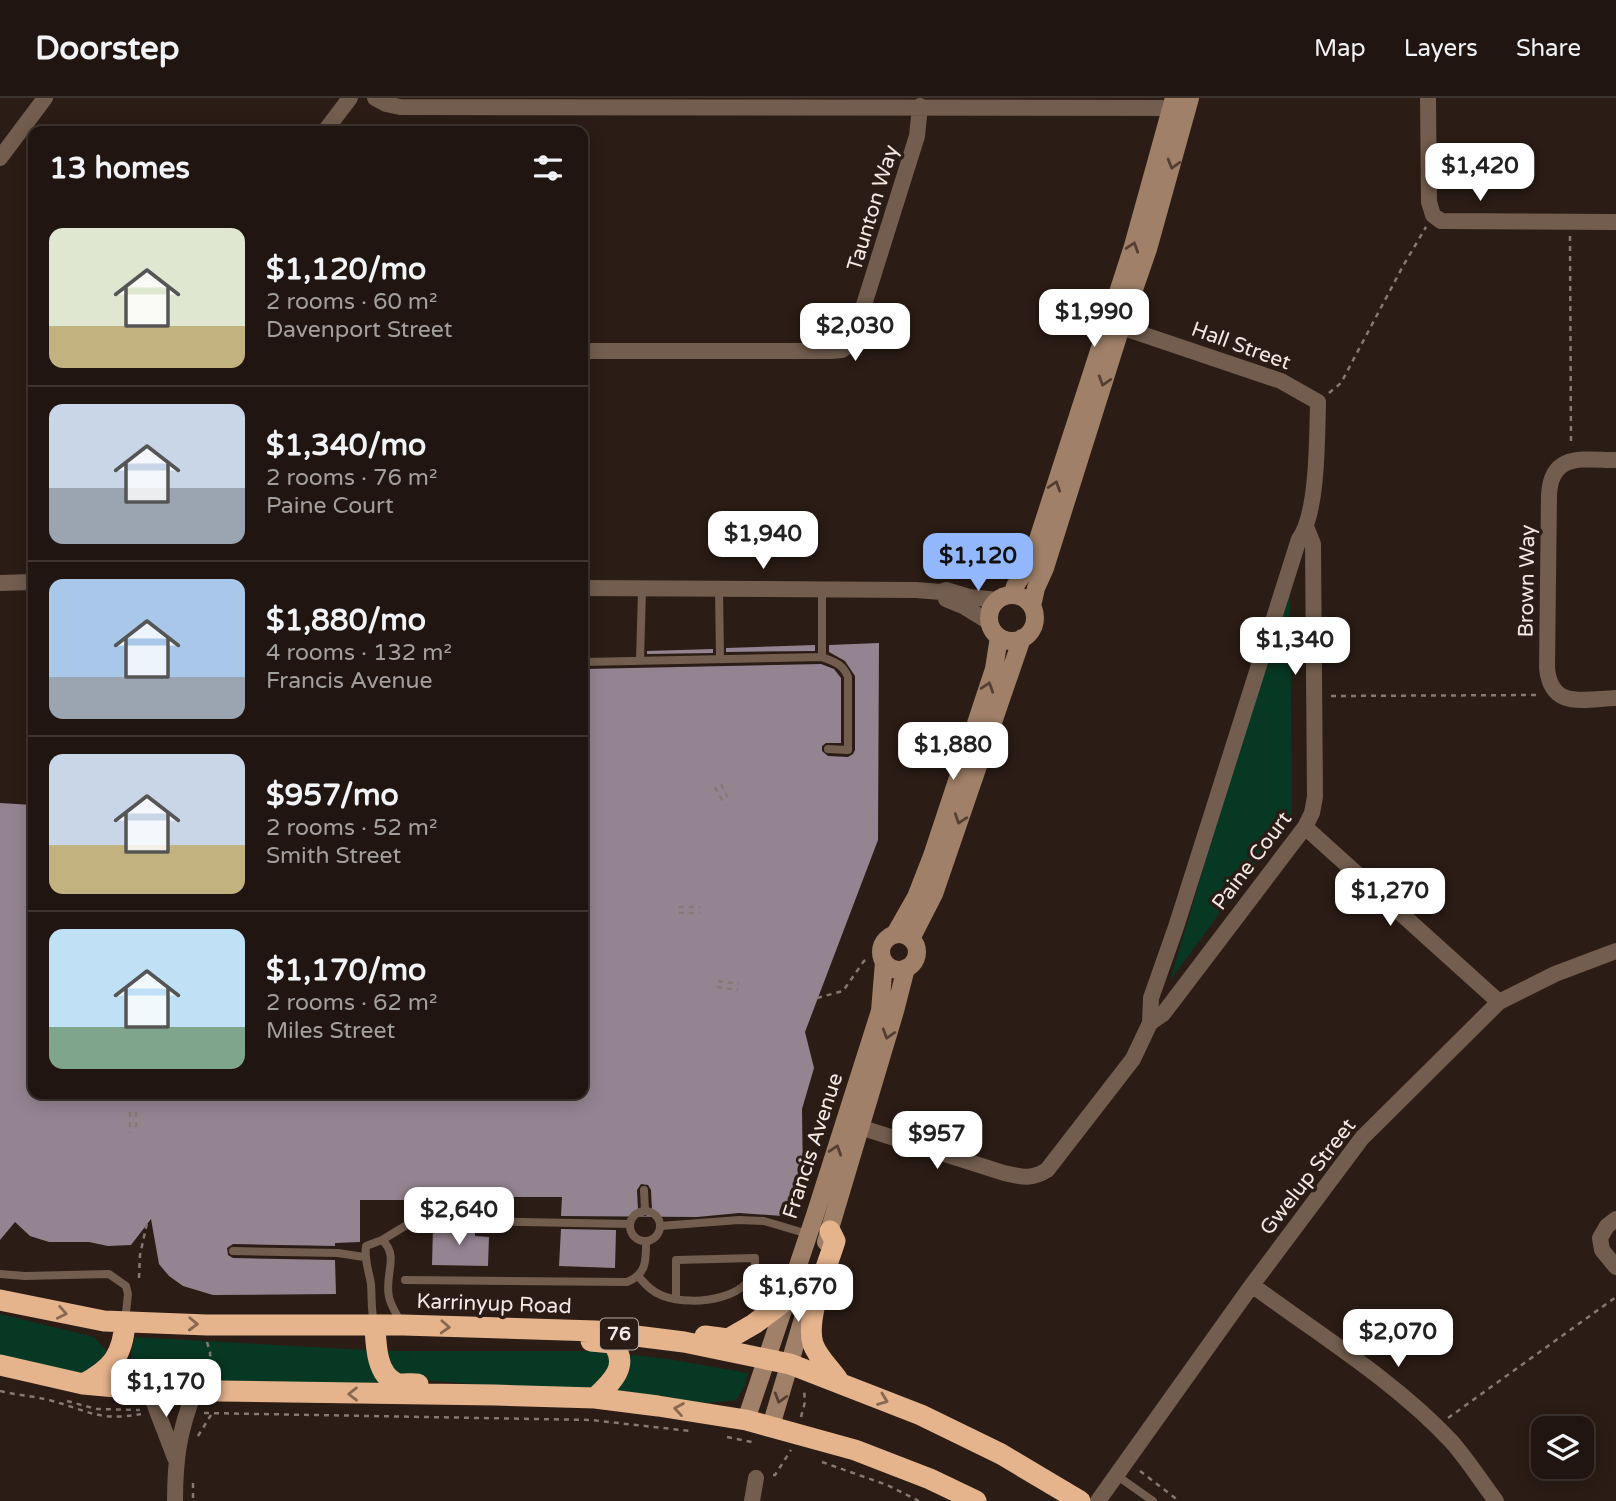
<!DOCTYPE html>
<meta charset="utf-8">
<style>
:root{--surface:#201510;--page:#2d221e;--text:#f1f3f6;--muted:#a29f9f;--line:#3d3430;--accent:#93b7fd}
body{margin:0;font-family:"Varela Round",sans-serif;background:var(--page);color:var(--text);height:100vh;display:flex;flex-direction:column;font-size:26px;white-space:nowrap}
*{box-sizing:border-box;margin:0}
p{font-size:23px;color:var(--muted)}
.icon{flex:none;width:38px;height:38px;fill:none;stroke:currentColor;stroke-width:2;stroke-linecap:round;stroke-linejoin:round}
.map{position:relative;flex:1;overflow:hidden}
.drawer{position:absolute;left:28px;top:28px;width:560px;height:973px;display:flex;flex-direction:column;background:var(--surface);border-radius:14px;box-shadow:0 4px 18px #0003,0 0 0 2px var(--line)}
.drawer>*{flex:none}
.tools{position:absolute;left:1531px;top:1318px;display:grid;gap:14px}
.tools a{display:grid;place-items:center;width:63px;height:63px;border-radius:14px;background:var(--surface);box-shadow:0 4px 18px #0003,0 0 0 2px var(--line);font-size:35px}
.price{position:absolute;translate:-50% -60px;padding:0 16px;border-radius:14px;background:#fff;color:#222;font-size:23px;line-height:46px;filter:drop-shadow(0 2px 4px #0008)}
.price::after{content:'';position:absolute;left:50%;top:42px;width:21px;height:16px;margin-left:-10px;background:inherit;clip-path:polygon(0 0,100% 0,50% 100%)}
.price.on{background:var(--accent);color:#111}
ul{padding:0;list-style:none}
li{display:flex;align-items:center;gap:21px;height:175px;padding:0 21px}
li+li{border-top:2px solid var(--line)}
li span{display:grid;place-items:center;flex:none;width:196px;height:140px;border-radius:14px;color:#555}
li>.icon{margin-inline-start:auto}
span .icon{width:84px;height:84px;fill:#fffc;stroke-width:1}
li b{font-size:30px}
h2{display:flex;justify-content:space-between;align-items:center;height:84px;padding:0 21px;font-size:30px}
header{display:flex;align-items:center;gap:42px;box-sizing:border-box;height:98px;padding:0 35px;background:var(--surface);border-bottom:2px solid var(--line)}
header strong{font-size:33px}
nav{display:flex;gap:38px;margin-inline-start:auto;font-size:24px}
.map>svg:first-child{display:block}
</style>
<header>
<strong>Doorstep</strong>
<nav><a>Map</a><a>Layers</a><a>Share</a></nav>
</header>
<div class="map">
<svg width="1616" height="1403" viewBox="0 0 1616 1403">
<rect width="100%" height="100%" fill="#2b1c15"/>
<path fill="#073823" d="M 1290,477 L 1292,716 L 1170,883 Z
M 0,1216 L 94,1239 L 107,1253 L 106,1267 L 88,1276 L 73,1277 L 0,1257 Z
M 134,1239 L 366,1252 L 372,1272 L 381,1288 L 123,1282 L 129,1270 Z
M 387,1253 L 596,1253 L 668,1261 L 748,1275 L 744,1289 L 736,1302 L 708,1305 L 397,1280 Z"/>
<path fill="#948491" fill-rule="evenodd" d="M 879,545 L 878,742 L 805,934 L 814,970 L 802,1011 L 803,1084 L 782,1118 L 739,1115 L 697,1119 L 561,1118 L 562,1099 L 475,1099 L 475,1117 L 423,1116 L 423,1102 L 360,1102 L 360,1144 L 335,1145 L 335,1148 L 233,1146 L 227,1150 L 228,1157 L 233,1160 L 335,1162 L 336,1196 L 213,1197 L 183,1188 L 169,1178 L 159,1166 L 151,1121 L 131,1147 L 108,1148 L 89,1144 L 49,1144 L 30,1138 L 15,1124 L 0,1142 L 0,705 L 33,707 L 33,996 L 583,996 L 583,571 L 821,566 L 834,571 L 841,580 L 841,645 L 826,645 L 822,648 L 822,653 L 828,658 L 848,659 L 853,656 L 855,652 L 855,578 L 845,563 L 829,554 L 829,547 ZM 641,1086 L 648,1087 L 651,1092 L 652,1112 L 646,1118 L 641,1117 L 638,1112 L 637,1092 Z
M 815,547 L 815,553 L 726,554 L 726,550 Z
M 713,551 L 713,555 L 647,556 L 647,553 Z
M 433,1129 L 475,1130 L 475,1138 L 489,1139 L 488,1168 L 432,1167 Z
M 561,1131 L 616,1132 L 615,1170 L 559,1168 Z"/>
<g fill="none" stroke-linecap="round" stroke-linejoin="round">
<path stroke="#867972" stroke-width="2.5" stroke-dasharray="5 5" stroke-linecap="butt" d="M 1570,138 L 1571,348
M 1329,295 L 1341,285 L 1403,168 L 1426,129
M 1331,598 L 1541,597
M 721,686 L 730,704
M 715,689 L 725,707
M 679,809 L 700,809
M 679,815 L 700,815
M 718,883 L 739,886
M 717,889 L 738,892
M 817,900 L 843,893 L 864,863 L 867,862
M 130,1014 L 130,1035
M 136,1014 L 136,1034
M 139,1180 L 140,1157 L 147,1125
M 207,1244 L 210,1254 L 211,1275
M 0,1293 C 16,1297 33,1298 49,1302 C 87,1312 99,1324 141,1316
M 67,1303 L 96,1311 L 140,1312
M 204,1315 L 591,1322 L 690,1333
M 801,1319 L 805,1304 L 804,1292
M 1448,1320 L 1616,1199
M 198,1338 L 211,1317
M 727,1339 L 752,1344
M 822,1364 L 887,1387 L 919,1403
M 1140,1373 L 1179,1403
M 773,1377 L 775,1377 L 791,1352
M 193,1385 L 193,1403"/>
<path stroke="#725d4e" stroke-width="8" d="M 719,492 L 720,561
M 822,559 L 822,492
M 640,562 L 642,492
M 583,564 L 822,559 C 835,564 843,566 848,579 L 848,652 L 828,651
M 644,1092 L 645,1112
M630 1128a15 15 0 1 1 30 0a15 15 0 1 1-30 0Z
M 660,1128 L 739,1122 L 764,1123 L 808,1136
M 382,1142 L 415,1122 L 630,1126
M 233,1153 L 338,1155 L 364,1159
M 0,1176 L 25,1178 L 109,1176 L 126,1188 L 128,1196 L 125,1224
M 638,1178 C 646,1187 652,1194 663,1198 C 693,1209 758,1202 755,1160 L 676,1162 L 676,1201
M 405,1182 L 627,1184 C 647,1176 646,1162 646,1143
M 374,1225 C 371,1212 372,1200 371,1186 C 369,1173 364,1162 366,1148 L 382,1142 C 400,1158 384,1176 389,1199 C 391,1208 397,1217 401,1225
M 1116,1377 L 1153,1403"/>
<path stroke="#725d4e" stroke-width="16" d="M 375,0 L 386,6 L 400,9 L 1182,10
M 1428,0 L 1429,104 L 1433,117 L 1441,123 L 1616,124
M 325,33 L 350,0
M 0,60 L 45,0
M 583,253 L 831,253 L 842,252 L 852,245 L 917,38 L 920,8
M 1616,362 C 1583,362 1551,354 1549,397 L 1547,570 C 1551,612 1584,601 1616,600
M 0,485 L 33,484
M 583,490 L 916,492 L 941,494 L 946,492 L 969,499 L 997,502
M 946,501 L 963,508 L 989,524
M 1266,546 L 1282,549 L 1313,548
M 1305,729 L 1499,904
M 1150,925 L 1163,916 L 1305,729 L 1312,715 L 1315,699 L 1313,446 L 1307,431
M 850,1026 L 1004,1075 C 1022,1079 1031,1082 1047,1072 L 1133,961 L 1150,925 L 1151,900 L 1176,829 L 1299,441 C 1318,416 1317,338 1318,304 L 1281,283 L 1109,225
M 1616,1121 L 1607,1128 L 1600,1140 L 1602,1152 L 1616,1169
M 1252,1187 C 1318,1236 1395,1283 1451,1343 C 1467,1361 1481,1383 1496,1403
M 149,1292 L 175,1360
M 175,1403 C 175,1362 179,1333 194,1295
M 752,1403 L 756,1380
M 1098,1403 L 1252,1187 L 1362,1040 L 1499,904 L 1555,876 L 1616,853"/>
<path stroke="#a08068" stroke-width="18" d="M 1013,497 L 1015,488 L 1030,466 L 1133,148 L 1174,0
M989 520a23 23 0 1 1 46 0a23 23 0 1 1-46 0Z
M 1032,508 L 1036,490 L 1045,470 L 1121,229 L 1148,151 L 1190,0
M 895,836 L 916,799 L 932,758 L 994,571 L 999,539
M881 854a18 18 0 1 1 36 0a18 18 0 1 1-36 0Z
M 911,841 L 934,796 L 1022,540
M 826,1144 L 895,913 L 906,870
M 746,1322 L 815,1117 L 880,913 L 884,864
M 771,1328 L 807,1207"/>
<path stroke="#e5b38c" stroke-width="21" d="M 830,1133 L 835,1143 C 827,1169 805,1220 813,1246 C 818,1260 830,1270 838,1282
M 0,1202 L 104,1223 L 207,1227 L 403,1227 L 596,1233 L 684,1244 L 790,1266 L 921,1317 L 1001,1356 L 1080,1403
M 375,1228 C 376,1246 376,1276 396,1285 C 401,1287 412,1285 418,1286
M 705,1238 L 728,1241 L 754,1226 L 786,1202
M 591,1243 L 612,1245 C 631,1267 611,1285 595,1300
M 0,1267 L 83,1286 L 149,1292 L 495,1297 L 595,1300 L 658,1308 L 746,1322 L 855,1352 L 930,1381 L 976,1403
M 83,1286 C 112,1271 123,1257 125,1224"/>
</g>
<defs><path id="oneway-chevron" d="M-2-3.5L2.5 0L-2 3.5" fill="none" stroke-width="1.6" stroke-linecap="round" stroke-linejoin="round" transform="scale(1.75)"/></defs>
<g stroke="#543f32">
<use href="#oneway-chevron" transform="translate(1173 66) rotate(106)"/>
<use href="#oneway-chevron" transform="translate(1133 149) rotate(-72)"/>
<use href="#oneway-chevron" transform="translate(1104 283) rotate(107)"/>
<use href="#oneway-chevron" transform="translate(1055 388) rotate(-72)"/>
<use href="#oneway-chevron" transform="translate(988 589) rotate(-72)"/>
<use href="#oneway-chevron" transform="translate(960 721) rotate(109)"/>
<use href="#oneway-chevron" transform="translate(888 936) rotate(107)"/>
<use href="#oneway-chevron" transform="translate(836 1052) rotate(-72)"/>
<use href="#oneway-chevron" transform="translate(780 1300) rotate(107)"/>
</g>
<g stroke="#886850">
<use href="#oneway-chevron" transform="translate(62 1215) rotate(11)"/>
<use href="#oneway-chevron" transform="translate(193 1226) rotate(2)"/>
<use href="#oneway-chevron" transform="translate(445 1229) rotate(3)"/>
<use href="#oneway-chevron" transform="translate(353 1296) rotate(-180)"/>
<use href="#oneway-chevron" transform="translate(883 1302) rotate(21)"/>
<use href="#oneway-chevron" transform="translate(679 1311) rotate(-171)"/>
</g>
<g text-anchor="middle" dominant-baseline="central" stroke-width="7" stroke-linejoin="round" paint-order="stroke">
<rect fill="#2b1c15" stroke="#b7aba5" stroke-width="2" x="600" y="1220.5" width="38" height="31" rx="5"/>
<g font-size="19" font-weight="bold" fill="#f3e8e3">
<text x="619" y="1236">76</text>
</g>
<g font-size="21" fill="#f3e8e3" stroke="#2b1c15">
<text transform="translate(873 110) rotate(-73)">Taunton Way</text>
<text transform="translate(1241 248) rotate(20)">Hall Street</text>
<text transform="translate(1527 483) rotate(-89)">Brown Way</text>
<text transform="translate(1252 763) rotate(-53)">Paine Court</text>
<text transform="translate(813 1048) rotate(-72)">Francis Avenue</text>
<text transform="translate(1308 1079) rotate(-52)">Gwelup Street</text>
<text transform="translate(494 1206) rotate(2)">Karrinyup Road</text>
</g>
</g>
</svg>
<div class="tools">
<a><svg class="icon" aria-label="layers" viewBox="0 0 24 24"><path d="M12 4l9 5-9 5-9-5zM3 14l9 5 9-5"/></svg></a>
</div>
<b class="price" style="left:1480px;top:105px">$1,420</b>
<b class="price" style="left:1094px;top:251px">$1,990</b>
<b class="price" style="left:855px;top:265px">$2,030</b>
<b class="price" style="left:763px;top:473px">$1,940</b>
<b class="price on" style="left:978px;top:495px">$1,120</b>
<b class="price" style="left:1295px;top:579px">$1,340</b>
<b class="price" style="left:953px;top:684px">$1,880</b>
<b class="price" style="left:1390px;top:830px">$1,270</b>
<b class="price" style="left:937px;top:1073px">$957</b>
<b class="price" style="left:459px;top:1149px">$2,640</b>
<b class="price" style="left:798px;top:1226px">$1,670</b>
<b class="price" style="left:1398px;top:1271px">$2,070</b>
<b class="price" style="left:166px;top:1321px">$1,170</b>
<section class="drawer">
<h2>13 homes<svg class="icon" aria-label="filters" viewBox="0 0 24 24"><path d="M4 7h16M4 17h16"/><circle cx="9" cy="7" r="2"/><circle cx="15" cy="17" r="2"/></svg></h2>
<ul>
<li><span style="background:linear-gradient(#dfe7d0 70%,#c2b280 0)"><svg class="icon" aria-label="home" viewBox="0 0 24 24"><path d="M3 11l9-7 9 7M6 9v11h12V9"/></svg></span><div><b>$1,120/mo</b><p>2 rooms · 60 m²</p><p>Davenport Street</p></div></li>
<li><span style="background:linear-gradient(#c9d6e8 60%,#9aa5b1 0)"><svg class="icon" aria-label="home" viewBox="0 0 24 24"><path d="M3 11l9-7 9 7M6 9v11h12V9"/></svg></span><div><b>$1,340/mo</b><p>2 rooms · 76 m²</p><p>Paine Court</p></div></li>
<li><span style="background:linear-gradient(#a9c7e8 70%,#9aa5b1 0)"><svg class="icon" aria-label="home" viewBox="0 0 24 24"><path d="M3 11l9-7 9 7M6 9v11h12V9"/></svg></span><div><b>$1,880/mo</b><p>4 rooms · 132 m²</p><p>Francis Avenue</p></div></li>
<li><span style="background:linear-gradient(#c9d6e8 65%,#c2b280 0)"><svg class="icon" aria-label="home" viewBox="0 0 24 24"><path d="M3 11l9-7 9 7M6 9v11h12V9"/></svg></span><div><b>$957/mo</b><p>2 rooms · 52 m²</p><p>Smith Street</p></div></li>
<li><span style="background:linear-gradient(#bfe0f5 70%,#7fa58c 0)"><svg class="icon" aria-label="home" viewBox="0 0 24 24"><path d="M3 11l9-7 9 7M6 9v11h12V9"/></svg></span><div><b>$1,170/mo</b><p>2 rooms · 62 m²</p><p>Miles Street</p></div></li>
</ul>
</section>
</div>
